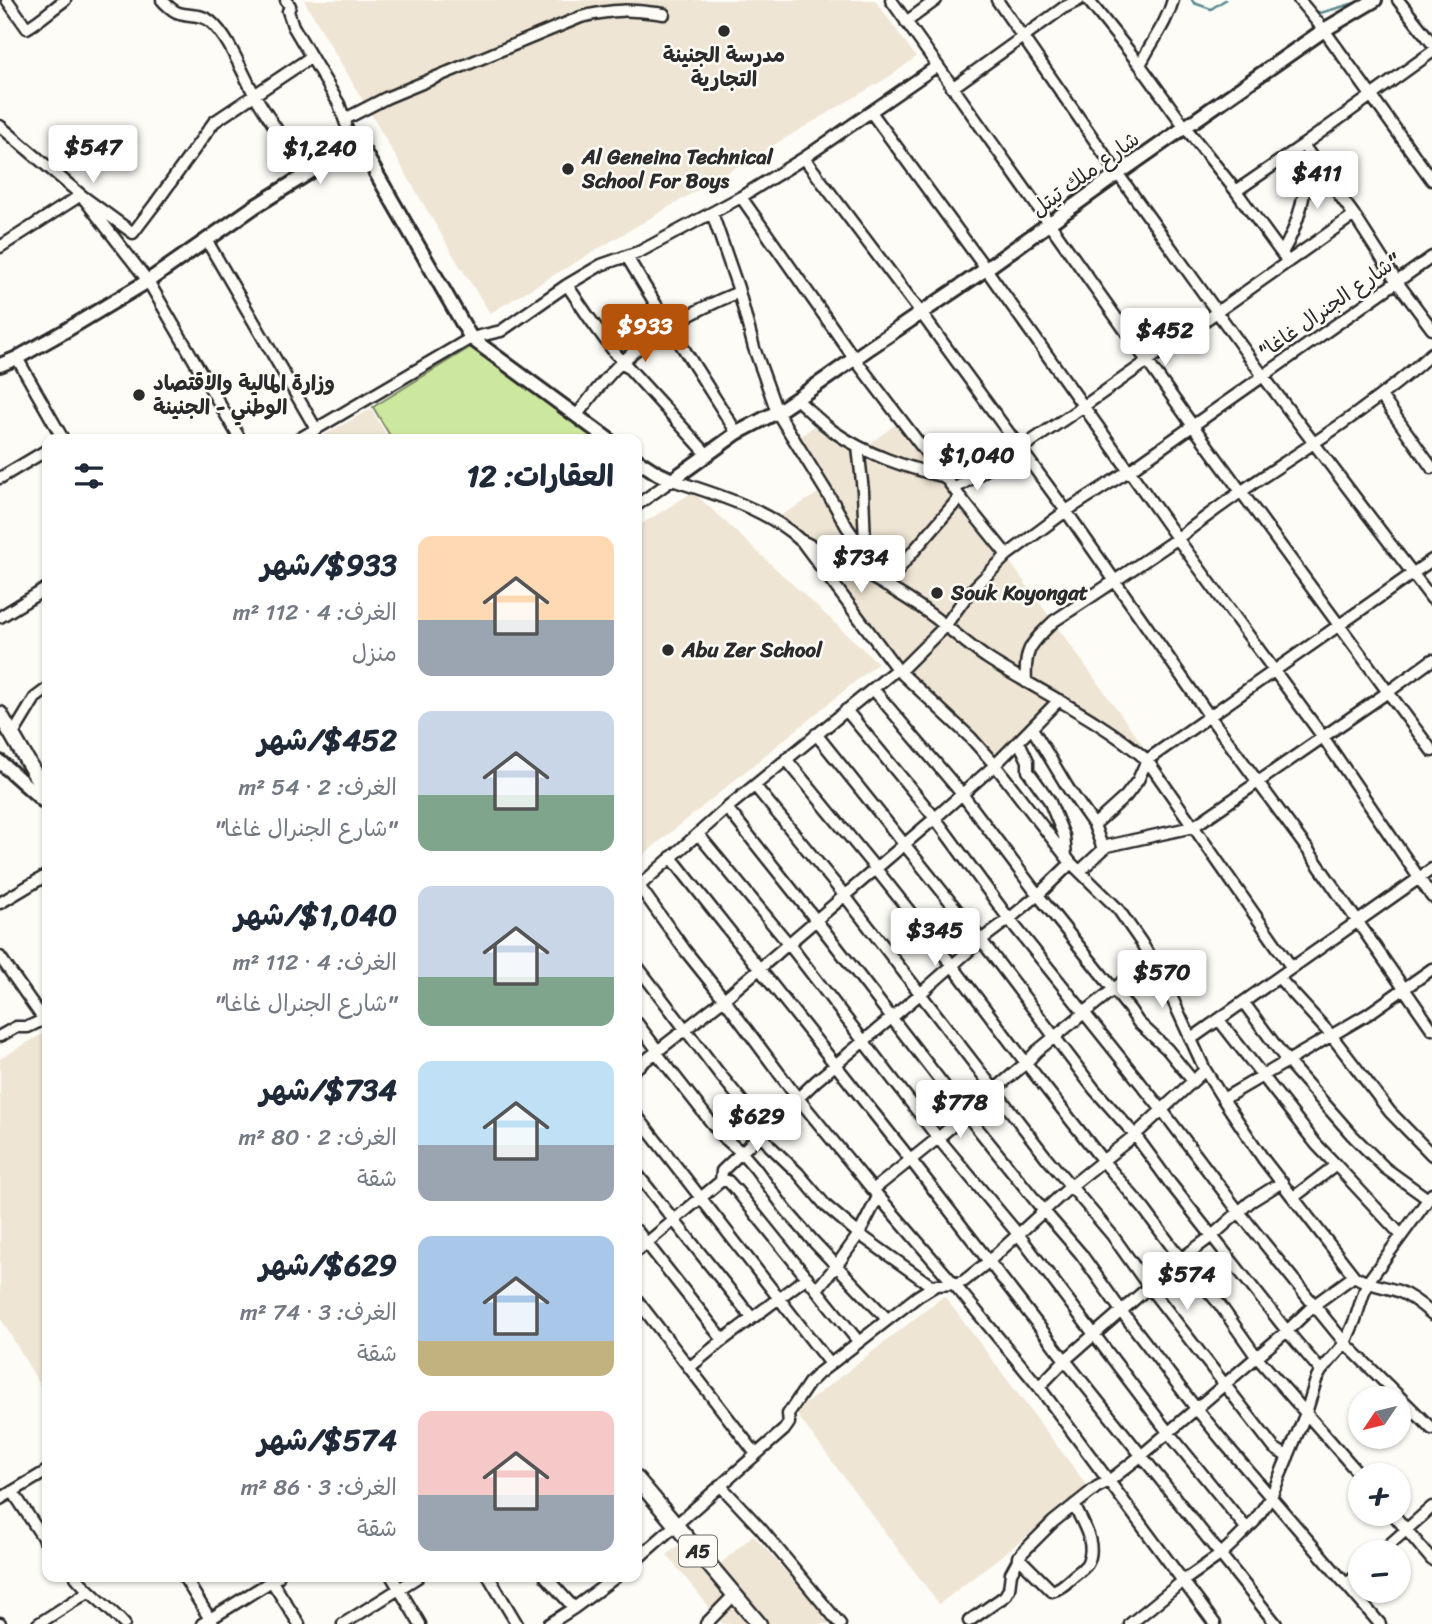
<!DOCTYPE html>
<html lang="ar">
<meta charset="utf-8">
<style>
:root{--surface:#fff;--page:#f2f2f3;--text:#1f2937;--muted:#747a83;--accent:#b45309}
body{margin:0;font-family:Sriracha,"Playpen Sans Arabic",sans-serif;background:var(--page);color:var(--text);direction:rtl;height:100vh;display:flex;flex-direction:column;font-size:26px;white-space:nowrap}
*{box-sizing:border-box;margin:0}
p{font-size:23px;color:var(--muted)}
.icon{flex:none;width:38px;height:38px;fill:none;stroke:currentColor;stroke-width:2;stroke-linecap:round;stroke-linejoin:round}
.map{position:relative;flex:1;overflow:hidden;direction:ltr}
.drawer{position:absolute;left:42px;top:434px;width:600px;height:1148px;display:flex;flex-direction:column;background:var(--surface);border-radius:14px;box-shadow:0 2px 5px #0004;direction:rtl}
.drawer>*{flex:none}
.needle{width:46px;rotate:235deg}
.tools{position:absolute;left:1348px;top:1386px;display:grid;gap:14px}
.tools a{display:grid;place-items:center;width:63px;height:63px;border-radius:50%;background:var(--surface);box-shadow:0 2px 5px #0004;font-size:35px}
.price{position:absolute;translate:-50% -60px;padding:0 16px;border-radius:7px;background:#fff;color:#222;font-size:23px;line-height:46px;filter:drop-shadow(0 2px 4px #0008)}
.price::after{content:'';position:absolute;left:50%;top:42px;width:21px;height:16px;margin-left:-10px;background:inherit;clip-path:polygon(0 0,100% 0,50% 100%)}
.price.current{background:var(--accent);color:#fff}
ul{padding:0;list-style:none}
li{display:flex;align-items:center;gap:21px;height:175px;padding:0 28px}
li span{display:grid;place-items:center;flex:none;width:196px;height:140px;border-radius:14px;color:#555}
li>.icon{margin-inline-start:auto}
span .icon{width:84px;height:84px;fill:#fffc;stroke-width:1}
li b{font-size:30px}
h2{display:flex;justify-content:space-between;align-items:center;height:84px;padding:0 28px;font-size:30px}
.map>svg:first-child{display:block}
</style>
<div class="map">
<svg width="1432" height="1624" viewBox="0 0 1432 1624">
<rect width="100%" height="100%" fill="#fdfcf7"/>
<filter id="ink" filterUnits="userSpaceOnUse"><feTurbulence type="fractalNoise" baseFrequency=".0143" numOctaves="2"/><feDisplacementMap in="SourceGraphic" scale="14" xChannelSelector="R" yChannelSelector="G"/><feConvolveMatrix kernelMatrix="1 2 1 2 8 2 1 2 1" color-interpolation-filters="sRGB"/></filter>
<g filter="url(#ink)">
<path fill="#efe5d4" d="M 304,0 L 875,0 L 916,57 L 892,75 L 490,313 L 458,263 Z
M 371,409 L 389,439 L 317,439 Z
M 826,416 L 865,447 L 899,422 L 1010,562 L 1143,745 L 1139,747 L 1058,697 L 995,761 L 905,674 L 875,638 L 806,538 L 780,516 L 829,487 L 799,438 Z
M 693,492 L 878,663 L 637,860 L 637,527 Z
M 47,1031 L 47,1397 L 0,1317 L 0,1059 Z
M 944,1296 L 1089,1488 L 939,1604 L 795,1412 Z
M 753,1535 L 833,1624 L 767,1624 L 719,1565 Z
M 682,1542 L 753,1624 L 723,1624 L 667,1555 Z"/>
<path fill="#cce79e" stroke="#7c8964" stroke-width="2" d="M 474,345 L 602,439 L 392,439 L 373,407 Z"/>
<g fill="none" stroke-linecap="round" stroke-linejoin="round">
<path stroke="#5b8c91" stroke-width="2.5" d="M 1192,0 L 1194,3 L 1211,9 L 1225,0
M 1311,9 L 1320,13 L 1362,1"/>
<defs>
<path id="minor" d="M 7,0 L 27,28 C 41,20 52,9 65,0
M 162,0 C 167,5 172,11 179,13 C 189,16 202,14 210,21 C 229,37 241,70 253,92 C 269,120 289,147 307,174
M 286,0 L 290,6 L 288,11 L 293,26 L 339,104 L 346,124
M 997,0 L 1118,174 L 1263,376 L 1432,599
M 1088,0 L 1140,65 L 1185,127 L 1236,191 L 1288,262
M 1299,0 L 1324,30 L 1432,180
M 1398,0 L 1432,43
M 906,22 L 936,0
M 1432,52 L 1303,145 L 1354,215 L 1397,282 L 1432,329
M 1140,65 C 1151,42 1166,25 1173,0
M 952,88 L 1063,8 L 1079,0
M 871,112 L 986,269 L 1177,538 L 1323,737 L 1388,692 L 1193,426 L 891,0
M 345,119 L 386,98 L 581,17 C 615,8 631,10 664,14
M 0,126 L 81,195 L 148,281 L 240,439
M 804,158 L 921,313 L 1066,511 L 1210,717 L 1308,850 L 1432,1029
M 1236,191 L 1303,145
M 741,197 L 854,358 L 960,497 L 1007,555 L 968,594 L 945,626 L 899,672
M 712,213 L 738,288 L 754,348 L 777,412 L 834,504 L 847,527 L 854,537 L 865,544 L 883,583
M 207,241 L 316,429
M 0,247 L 81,195 L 133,233 L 155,204 L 214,122 L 311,57
M 1282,253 C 1301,221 1305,191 1310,155
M 627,257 L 661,313 L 737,433
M 567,285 L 590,319 L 615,353 L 707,454
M 17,358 L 63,439
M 1381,396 L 1432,468
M 796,399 C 808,409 820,422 833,431 C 867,455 905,467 945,477
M 577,415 C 591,397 605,377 623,361 C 657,330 697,309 739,292
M 299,439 L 471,338 L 501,331 L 567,285 L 601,265 L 641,251 L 741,197 L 804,158 L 937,66
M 858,447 L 863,491 L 865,544 L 906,560 L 960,497
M 0,478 L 47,450
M 954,489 L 1020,449 L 1084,406 L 1354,215
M 637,505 L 672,480 C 713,493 769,510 800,540 C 844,563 890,585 930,614 C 951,629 968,646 990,660 C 1042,693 1100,719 1147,760 L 1292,968
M 803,543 L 897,669
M 1007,555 L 1066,511 L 1130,470 L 1432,257
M 886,586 L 906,560
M 0,617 L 47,588
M 1432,660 L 1388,692 L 1432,751
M 1026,682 C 1024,648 1031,644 1054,621 C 1096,594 1137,566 1178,538 C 1199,522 1220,506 1242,491 C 1307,447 1374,406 1432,353
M 873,689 L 962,794 L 1038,895 L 1130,1010 L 1138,1022 L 1167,1049 L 1193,1081
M 846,710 L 935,818 L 1009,919 L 1162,1110 L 1239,1212 L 1314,1305 L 1345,1343 L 1432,1429
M 1032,728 L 1068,788 L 1094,825
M 816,734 L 981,940 L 1094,1089 L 1135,1135 L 1170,1183 L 1287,1331 L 1321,1371
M 12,736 L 35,698 L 47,689
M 1019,742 L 1028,761 L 1028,771 L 1049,800 L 1064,836 L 1066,856
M 786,759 L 876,869 L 952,965 L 1026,1063 L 1103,1161 L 1144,1209 L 1181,1259 L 1220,1305 L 1256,1356 L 1360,1475
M 755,786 L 845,896 L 1046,1157 L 1112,1235 L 1149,1287 L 1267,1439 L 1274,1448 L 1288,1457
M 727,808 L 816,920 L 966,1114 L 1043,1210 L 1081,1254 L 1122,1312 L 1195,1407 L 1226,1445 L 1380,1624
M 698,834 L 788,943 L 938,1138 L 1018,1234 L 1168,1432 L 1247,1529
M 1103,849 L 1094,825 L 1126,796 L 1138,780 L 1147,760 L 1432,560
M 671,857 L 910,1159 L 1065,1360 L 1276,1624
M 1080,871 L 1107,846 L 1193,827 L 1323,737 L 1432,897
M 639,886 L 684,949 L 724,999 L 793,1092 L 873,1190 L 954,1284 L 964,1281 L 988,1262 L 1071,1186 L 1135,1135 L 1205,1070
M 637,888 L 727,808 L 897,669 L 971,738 L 995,765 L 1071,863 L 1118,909 L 1141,942 L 1166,985 L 1205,1070 L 1223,1099 L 1264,1160 L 1354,1276 C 1368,1285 1382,1286 1398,1291 C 1411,1296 1422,1305 1432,1314
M 0,903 L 47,875
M 0,957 L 44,1020
M 637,966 L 718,1072 L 759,1122 L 764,1130 L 764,1138 L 770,1146 L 798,1173 L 826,1206 L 859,1234 L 933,1287
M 1279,978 L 1331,1035 L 1390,1112 L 1432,1155
M 1244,1003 L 1287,1061 L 1352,1135 L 1385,1168 L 1428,1199
M 1219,1020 L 1316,1144 L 1336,1165
M 637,1023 L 658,1051
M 0,1036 L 16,1027 L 28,1027 L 47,1018
M 1191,1039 L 1432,869
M 656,1052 L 721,1135 L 742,1153 L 755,1168 L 786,1210 L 813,1241 L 887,1319
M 637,1067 L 724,999 L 935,818 L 995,765 L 1059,700
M 1223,1099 L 1368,1014 L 1432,969
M 637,1116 L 830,1364
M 637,1174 L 752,1318
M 721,1181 L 728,1181 L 737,1191 L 858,1341
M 873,1190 L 938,1138 L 1026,1063 L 1037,1051 L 1151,959
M 1294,1197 L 1336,1165 L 1401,1235
M 637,1231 L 723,1340
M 637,1251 L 721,1181 L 722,1171 L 816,1081 L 920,994 L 981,940 L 1009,919 L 1038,895 L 1071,863
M 817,1289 L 837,1265 L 859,1234 L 878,1197
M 637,1300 L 756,1454
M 690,1367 L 723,1340 L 807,1277
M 1039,1387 L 1065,1360 L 1181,1259 L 1212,1236 L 1250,1202 L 1282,1182
M 720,1485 L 761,1529 L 840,1624
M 13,1492 L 47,1544
M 0,1499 L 47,1471
M 1393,1514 L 1432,1560
M 1381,1552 L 1432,1507
M 1018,1557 L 1052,1591 C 1061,1589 1068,1581 1075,1575 C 1079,1572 1084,1568 1087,1564 C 1098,1545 1082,1522 1074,1505
M 637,1559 L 784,1430 L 789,1423 L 788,1414 L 809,1383 L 819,1373 L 918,1296 L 936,1285 L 954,1284 L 1039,1387 L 1183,1581 L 1220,1555 L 1234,1542 L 1254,1522 L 1271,1497 L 1306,1413 L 1316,1380 L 1321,1371 L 1345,1343 L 1355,1320 L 1367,1283 L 1432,1194
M 76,1577 C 90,1594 109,1607 124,1624
M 184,1577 L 213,1624
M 269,1577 L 299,1624
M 392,1577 L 420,1624
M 489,1577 L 517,1624
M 546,1577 L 574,1608
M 1346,1585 L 1360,1572
M 969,1621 L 1005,1596 L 1009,1589 L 1011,1573 L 1022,1553 L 1053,1522 L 1097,1487 L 1109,1481 L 1142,1455 L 1287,1331 L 1314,1305 L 1354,1276
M 0,1623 L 0,1624
M 38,1624 L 88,1592
M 202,1624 L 278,1577
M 343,1624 L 418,1577
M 549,1624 L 574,1608 L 616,1577
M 706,1624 L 734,1595
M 1130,1624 L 1183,1581 L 1215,1624"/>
<path id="major" d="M 347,132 L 364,152 L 471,338 L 608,439
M 0,365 L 17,358 L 65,331 L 148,281 L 254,207 L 307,174 L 326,161 L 340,148 L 347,132
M 637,460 L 657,473 L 672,480 L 737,433 L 777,412 L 827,378 L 868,349 L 986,269 L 1118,174 L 1324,30 L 1375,0
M 0,762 L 47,804"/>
<path id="highway" d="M 0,714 L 47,795
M 637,1479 L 759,1624"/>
</defs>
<use href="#minor" stroke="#2b2b2b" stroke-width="15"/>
<use href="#major" stroke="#2b2b2b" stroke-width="18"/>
<use href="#highway" stroke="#2b2b2b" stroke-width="19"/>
<use href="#minor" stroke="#fdfcf7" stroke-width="10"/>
<use href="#major" stroke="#fdfcf7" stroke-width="12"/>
<use href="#highway" stroke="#fdfcf7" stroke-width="14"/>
</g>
</g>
<g fill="#2b2b2b" stroke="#fdfcf7" stroke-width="2.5">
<circle cx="724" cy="31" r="7"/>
<circle cx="568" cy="169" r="7"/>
<circle cx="139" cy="395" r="7"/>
<circle cx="937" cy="593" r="7"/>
<circle cx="668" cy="650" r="7"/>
</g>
<g text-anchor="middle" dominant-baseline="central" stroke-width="5" stroke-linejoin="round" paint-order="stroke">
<rect fill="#fdfcf7" stroke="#6a6a68" stroke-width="2" x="679" y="1535.5" width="38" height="31" rx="5"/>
<g font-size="19" font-weight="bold" fill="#2b2b2b">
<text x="698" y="1551">A5</text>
</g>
<g font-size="21" font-weight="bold" fill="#2b2b2b" stroke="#fdfcf7" text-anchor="start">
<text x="724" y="55" text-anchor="middle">مدرسة الجنينة<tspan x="724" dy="24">التجارية</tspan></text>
<text x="582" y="157">Al Geneina Technical<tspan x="582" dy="24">School For Boys</tspan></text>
<text x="153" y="383">وزارة المالية والاقتصاد<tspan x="153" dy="24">الوطني - الجنينة</tspan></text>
<text x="951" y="593">Souk Koyongat</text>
<text x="682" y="650">Abu Zer School</text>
</g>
<g font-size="21" fill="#2b2b2b" stroke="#fdfcf7">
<text transform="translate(1085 174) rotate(-36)">شارع ملك تيتل</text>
<text transform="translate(1329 306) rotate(-35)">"شارع الجنرال غاغا"</text>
</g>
</g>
</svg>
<div class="tools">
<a><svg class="needle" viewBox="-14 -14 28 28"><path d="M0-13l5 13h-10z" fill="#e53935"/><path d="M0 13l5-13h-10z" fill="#747a83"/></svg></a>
<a>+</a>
<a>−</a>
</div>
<b class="price" style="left:93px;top:185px">$547</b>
<b class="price" style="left:320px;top:186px">$1,240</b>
<b class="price" style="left:1317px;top:211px">$411</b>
<b class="price current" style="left:645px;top:364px">$933</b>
<b class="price" style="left:1165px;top:368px">$452</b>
<b class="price" style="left:977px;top:493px">$1,040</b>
<b class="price" style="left:861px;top:595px">$734</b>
<b class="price" style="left:935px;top:968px">$345</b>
<b class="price" style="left:1162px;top:1010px">$570</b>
<b class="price" style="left:960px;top:1140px">$778</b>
<b class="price" style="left:757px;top:1154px">$629</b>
<b class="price" style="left:1187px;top:1312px">$574</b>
<section class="drawer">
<h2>العقارات: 12<svg class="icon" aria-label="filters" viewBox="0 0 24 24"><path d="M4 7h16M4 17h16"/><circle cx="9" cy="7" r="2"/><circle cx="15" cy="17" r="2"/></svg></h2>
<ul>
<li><span style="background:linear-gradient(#ffd9b3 60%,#9aa5b1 0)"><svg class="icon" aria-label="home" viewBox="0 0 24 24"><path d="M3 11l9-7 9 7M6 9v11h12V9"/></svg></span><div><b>$933/شهر</b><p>الغرف: 4 · 112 m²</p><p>منزل</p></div></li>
<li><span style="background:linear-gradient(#c9d6e8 60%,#7fa58c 0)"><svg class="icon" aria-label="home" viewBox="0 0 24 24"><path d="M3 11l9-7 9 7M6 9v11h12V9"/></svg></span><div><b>$452/شهر</b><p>الغرف: 2 · 54 m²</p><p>&quot;شارع الجنرال غاغا&quot;</p></div></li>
<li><span style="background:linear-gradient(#c9d6e8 65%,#7fa58c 0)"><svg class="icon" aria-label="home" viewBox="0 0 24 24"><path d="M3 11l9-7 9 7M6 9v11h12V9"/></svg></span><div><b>$1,040/شهر</b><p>الغرف: 4 · 112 m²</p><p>&quot;شارع الجنرال غاغا&quot;</p></div></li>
<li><span style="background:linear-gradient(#bfe0f5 60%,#9aa5b1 0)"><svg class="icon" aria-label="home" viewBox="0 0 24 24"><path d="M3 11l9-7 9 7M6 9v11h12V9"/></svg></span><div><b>$734/شهر</b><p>الغرف: 2 · 80 m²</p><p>شقة</p></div></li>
<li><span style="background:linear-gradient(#a9c7e8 75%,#c2b280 0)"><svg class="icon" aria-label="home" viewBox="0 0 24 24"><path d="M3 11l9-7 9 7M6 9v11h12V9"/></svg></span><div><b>$629/شهر</b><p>الغرف: 3 · 74 m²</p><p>شقة</p></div></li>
<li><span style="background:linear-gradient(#f6c9c9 60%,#9aa5b1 0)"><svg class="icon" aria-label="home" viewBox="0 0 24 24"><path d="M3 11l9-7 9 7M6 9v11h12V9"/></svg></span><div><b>$574/شهر</b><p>الغرف: 3 · 86 m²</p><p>شقة</p></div></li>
</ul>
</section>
</div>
